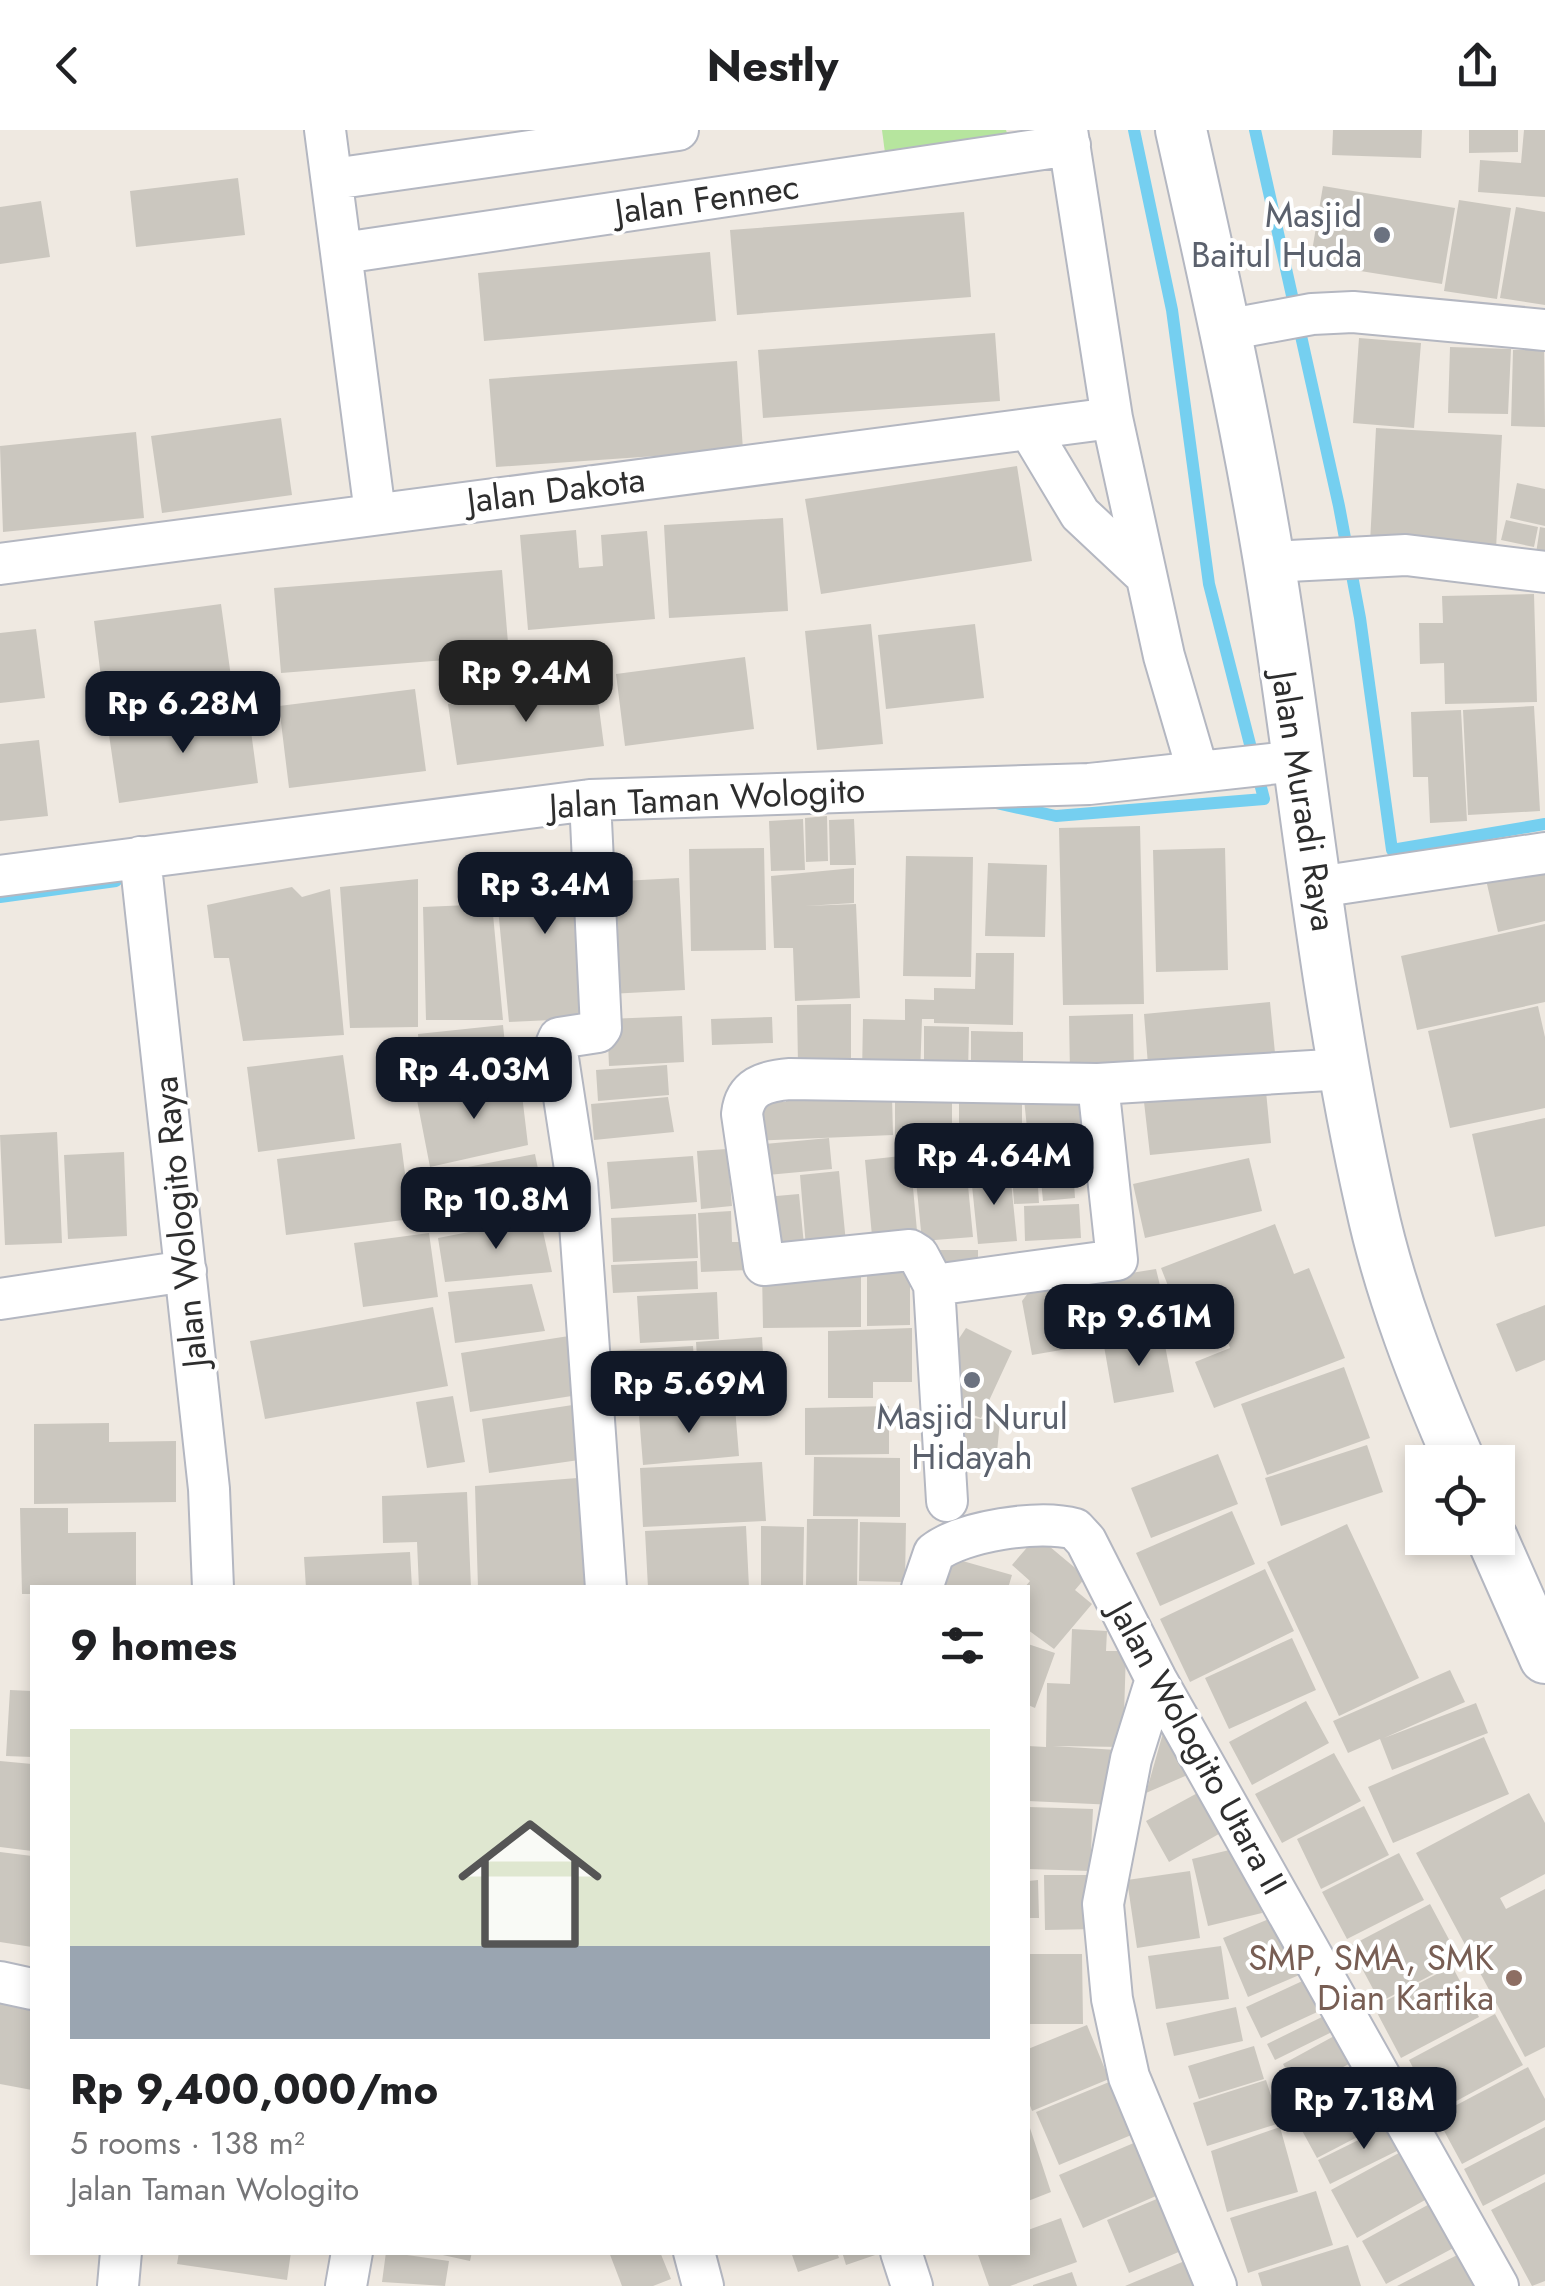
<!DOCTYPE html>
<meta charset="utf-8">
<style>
:root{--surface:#fff;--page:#f6f6f6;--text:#202124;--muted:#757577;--accent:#111827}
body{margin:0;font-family:Jost,sans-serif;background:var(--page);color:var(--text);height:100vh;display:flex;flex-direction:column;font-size:38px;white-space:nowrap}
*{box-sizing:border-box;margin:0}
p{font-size:32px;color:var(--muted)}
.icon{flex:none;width:55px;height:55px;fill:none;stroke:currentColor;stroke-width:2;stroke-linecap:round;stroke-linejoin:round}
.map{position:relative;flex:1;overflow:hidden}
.side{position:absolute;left:30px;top:1455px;width:1000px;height:670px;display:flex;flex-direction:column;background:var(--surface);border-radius:0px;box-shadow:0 5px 15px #0003}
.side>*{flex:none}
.controls{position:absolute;left:1405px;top:1315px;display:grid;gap:20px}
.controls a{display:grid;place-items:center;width:110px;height:110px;border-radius:0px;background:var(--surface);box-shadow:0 5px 15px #0003;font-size:50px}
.price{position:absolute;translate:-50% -85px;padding:0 22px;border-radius:20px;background:var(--accent);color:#fff;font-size:32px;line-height:65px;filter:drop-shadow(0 2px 5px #0008)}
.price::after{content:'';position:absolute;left:50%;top:60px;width:30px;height:22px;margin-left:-15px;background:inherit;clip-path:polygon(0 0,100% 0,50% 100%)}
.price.selected{background:#222;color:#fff}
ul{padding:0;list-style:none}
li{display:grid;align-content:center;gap:20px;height:530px;padding:0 40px}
li span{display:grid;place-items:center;height:310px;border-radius:0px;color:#555}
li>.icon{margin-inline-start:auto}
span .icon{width:180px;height:180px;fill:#fffc;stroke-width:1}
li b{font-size:42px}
h2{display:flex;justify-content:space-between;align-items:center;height:120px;padding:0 40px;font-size:42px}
header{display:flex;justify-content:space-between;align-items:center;height:130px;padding:0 40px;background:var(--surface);font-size:45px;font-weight:700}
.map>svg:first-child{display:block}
</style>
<header><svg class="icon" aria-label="back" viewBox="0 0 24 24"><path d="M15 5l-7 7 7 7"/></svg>Nestly<svg class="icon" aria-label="share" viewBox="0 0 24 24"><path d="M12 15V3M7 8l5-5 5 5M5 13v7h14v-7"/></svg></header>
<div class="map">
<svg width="1545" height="2156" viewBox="0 0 1545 2156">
<rect width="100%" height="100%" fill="#efe9e1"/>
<path fill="#b6e59e" d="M 882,0 L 1006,0 L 1007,3 L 885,23 Z"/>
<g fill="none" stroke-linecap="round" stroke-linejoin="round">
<path stroke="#75cff0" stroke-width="12" d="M 1255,0 L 1339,376 L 1360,488 L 1392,720 L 1545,694
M 996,673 L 1056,686 L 1264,669 L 1209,454 L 1172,180 L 1134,0
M 0,767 L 116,751"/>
</g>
<path fill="#cbc7bf" d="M 1333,0 L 1422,0 L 1421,28 L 1332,25 Z
M 1469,0 L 1518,0 L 1518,22 L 1469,23 Z
M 1524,0 L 1545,0 L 1545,67 L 1478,62 L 1480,30 L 1521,33 Z
M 238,48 L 245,105 L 136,117 L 130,61 Z
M 1323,56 L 1455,78 L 1442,154 L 1310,133 Z
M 1459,70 L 1511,78 L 1497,169 L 1444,161 Z
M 41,71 L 50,127 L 0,134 L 0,77 Z
M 1516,77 L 1545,82 L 1545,175 L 1500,168 Z
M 964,82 L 971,167 L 737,185 L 730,100 Z
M 710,122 L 716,191 L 484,211 L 478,143 Z
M 995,203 L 1000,271 L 763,288 L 758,220 Z
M 1359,208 L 1421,213 L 1414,298 L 1353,293 Z
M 1450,217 L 1511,219 L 1508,284 L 1448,283 Z
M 1513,220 L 1544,220 L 1545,297 L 1511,296 Z
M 737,231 L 743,320 L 496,337 L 489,249 Z
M 281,288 L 292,365 L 162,383 L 151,306 Z
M 1376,298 L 1502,305 L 1496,419 L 1370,413 Z
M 136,302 L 144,388 L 3,402 L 0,316 Z
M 1017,336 L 1032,431 L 821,464 L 805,369 Z
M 1517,353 L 1545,359 L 1545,396 L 1510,388 Z
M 783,388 L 788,481 L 669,488 L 664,395 Z
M 1506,390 L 1538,397 L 1534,417 L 1501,410 Z
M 1540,397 L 1545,398 L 1545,431 L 1535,430 Z
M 576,400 L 579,438 L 603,436 L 601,405 L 647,401 L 655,489 L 528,500 L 520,405 Z
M 502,440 L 509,525 L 281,543 L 274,458 Z
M 1534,464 L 1537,572 L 1445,574 L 1444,533 L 1420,534 L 1419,493 L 1443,493 L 1442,466 Z
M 221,474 L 231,547 L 103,564 L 94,491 Z
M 871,494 L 883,614 L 817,620 L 805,501 Z
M 975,494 L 984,568 L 886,579 L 878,505 Z
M 36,499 L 45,568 L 0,573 L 0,503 Z
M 745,527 L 754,599 L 625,616 L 616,544 Z
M 596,555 L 604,616 L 457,635 L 448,574 Z
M 415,559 L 426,641 L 289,658 L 279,576 Z
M 1534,576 L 1540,681 L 1468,685 L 1463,580 Z
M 248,579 L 258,653 L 119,673 L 108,598 Z
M 1461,580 L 1467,691 L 1430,693 L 1428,647 L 1413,647 L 1411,582 Z
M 39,610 L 48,686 L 0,691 L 0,614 Z
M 827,686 L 828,731 L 806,732 L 805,688 Z
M 803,689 L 805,740 L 771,741 L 769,691 Z
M 854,689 L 856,735 L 830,735 L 829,690 Z
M 1140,696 L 1144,874 L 1063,875 L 1059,698 Z
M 764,718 L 766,820 L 691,821 L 689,719 Z
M 1225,718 L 1228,840 L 1156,842 L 1153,720 Z
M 906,726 L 973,727 L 971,847 L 903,846 Z
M 493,727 L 586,727 L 594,888 L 509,892 Z
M 1545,728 L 1545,791 L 1498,802 L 1484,741 Z
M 988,733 L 1047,735 L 1045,807 L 985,806 Z
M 854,738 L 854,773 L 805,776 L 856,774 L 860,868 L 795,871 L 793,818 L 774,818 L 771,746 Z
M 679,748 L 685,860 L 609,864 L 603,752 Z
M 418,749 L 418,897 L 350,898 L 340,757 Z
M 292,757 L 302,767 L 330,759 L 344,905 L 243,911 L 229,828 L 214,828 L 207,775 Z
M 492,774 L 503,890 L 426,890 L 423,777 Z
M 1545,794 L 1545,872 L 1417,900 L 1401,826 Z
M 976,823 L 1014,823 L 1013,895 L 934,893 L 934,889 L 922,889 L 920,945 L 862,944 L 863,889 L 905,890 L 905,869 L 934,870 L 934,858 L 975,859 Z
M 1270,872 L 1275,923 L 1148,935 L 1144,884 Z
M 851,874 L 851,934 L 798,935 L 797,875 Z
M 1538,876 L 1545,907 L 1545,978 L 1450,998 L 1428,901 Z
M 1133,884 L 1134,942 L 1070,943 L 1069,886 Z
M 682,886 L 684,932 L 609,936 L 607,889 Z
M 772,887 L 773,913 L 712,915 L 711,889 Z
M 503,895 L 508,943 L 422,956 L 418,904 Z
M 924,896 L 969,897 L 968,944 L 924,943 Z
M 971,901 L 1023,902 L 1023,943 L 971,943 Z
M 343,925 L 355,1009 L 258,1022 L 247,937 Z
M 667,935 L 669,965 L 598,971 L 596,940 Z
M 520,948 L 528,1015 L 430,1037 L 417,970 Z
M 1265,951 L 1271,1013 L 1150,1025 L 1143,963 Z
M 895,964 L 952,964 L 952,1008 L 895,1008 Z
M 1081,964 L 1087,1032 L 1031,1037 L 1024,969 Z
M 892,966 L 893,1005 L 750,1011 L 750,972 L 786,972 L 786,967 Z
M 668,967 L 674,1002 L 594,1010 L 591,974 Z
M 959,971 L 1022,971 L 1022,1015 L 959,1015 Z
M 1545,988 L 1545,1096 L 1495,1107 L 1472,1004 Z
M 57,1002 L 62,1113 L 5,1115 L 0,1005 Z
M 829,1008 L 832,1039 L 757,1046 L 754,1015 Z
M 401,1013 L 411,1089 L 286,1105 L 277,1029 Z
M 727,1019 L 732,1076 L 701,1079 L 697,1021 Z
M 124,1022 L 127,1106 L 68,1109 L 64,1025 Z
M 535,1024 L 547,1084 L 437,1096 L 427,1045 Z
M 910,1025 L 917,1101 L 872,1106 L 865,1030 Z
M 693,1026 L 697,1072 L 611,1079 L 607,1032 Z
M 1249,1028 L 1262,1081 L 1145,1108 L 1133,1054 Z
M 966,1035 L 973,1107 L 922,1111 L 915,1040 Z
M 1073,1037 L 1075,1068 L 1043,1071 L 1040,1040 Z
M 1037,1040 L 1039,1073 L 1014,1074 L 1012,1042 Z
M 839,1041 L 846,1113 L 806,1117 L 800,1045 Z
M 1010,1042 L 1017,1111 L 978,1114 L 971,1046 Z
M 799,1064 L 805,1125 L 771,1129 L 765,1067 Z
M 1079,1074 L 1081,1108 L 1025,1111 L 1024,1076 Z
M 731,1081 L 732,1112 L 747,1112 L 748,1140 L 701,1142 L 698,1083 Z
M 696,1084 L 698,1128 L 613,1132 L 611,1088 Z
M 540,1088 L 552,1142 L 445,1152 L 438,1108 Z
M 1275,1094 L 1294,1144 L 1309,1138 L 1345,1228 L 1214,1278 L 1195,1232 L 1230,1218 L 1224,1201 L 1191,1214 L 1161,1138 Z
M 429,1103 L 438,1167 L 363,1177 L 354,1113 Z
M 933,1120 L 978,1120 L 978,1140 L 933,1141 Z
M 697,1131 L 698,1159 L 613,1163 L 611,1135 Z
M 1156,1139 L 1171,1201 L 1032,1225 L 1022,1171 L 1031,1159 Z
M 762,1140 L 861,1140 L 861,1197 L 763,1198 Z
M 910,1141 L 910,1195 L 867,1196 L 867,1142 Z
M 532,1154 L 545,1201 L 455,1213 L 448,1162 Z
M 717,1162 L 719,1209 L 640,1213 L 637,1166 Z
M 1545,1175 L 1545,1230 L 1516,1242 L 1496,1194 Z
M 433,1177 L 448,1256 L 265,1289 L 250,1211 Z
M 912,1198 L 912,1252 L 873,1252 L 873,1268 L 828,1268 L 828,1201 Z
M 966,1198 L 1012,1221 L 981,1288 L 945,1274 L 944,1231 Z
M 1163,1205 L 1174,1262 L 1114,1273 L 1104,1216 Z
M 569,1206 L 578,1265 L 470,1282 L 461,1223 Z
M 762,1207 L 764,1240 L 698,1245 L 696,1212 Z
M 693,1216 L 697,1270 L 611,1277 L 607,1221 Z
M 1344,1237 L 1370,1308 L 1267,1345 L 1241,1274 Z
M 453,1266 L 465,1332 L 427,1338 L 416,1272 Z
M 579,1274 L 586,1329 L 489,1343 L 482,1289 Z
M 889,1276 L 889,1324 L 805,1325 L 805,1278 Z
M 735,1277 L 739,1326 L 643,1335 L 639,1285 Z
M 954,1286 L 1000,1291 L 997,1322 L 950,1317 Z
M 109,1293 L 109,1312 L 176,1311 L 176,1372 L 34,1374 L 34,1294 Z
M 1367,1315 L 1383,1362 L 1281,1396 L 1265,1348 Z
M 1218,1324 L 1238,1374 L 1151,1408 L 1131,1358 Z
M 814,1327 L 900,1328 L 900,1387 L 813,1386 Z
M 762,1332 L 766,1391 L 643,1397 L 640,1338 Z
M 590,1347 L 594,1458 L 478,1458 L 475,1356 Z
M 467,1362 L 471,1458 L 419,1458 L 417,1412 L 383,1413 L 382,1366 Z
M 20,1378 L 68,1378 L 68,1403 L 136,1402 L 136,1457 L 32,1458 L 32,1464 L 22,1464 Z
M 1232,1381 L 1255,1434 L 1160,1476 L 1136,1423 Z
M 807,1389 L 858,1389 L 857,1458 L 806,1457 Z
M 860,1392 L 906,1393 L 905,1452 L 859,1451 Z
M 1347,1394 L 1419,1548 L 1339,1586 L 1267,1432 Z
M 746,1396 L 749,1458 L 648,1458 L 645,1401 Z
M 761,1396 L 804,1397 L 803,1457 L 761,1457 Z
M 1037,1406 L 1086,1447 L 1075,1460 L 1092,1474 L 1054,1519 L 1028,1500 L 1024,1458 L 1030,1451 L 1012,1435 Z
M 410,1422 L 412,1458 L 306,1458 L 304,1427 Z
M 952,1428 L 1012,1445 L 1008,1458 L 943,1458 Z
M 1265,1439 L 1294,1501 L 1190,1552 L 1160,1489 Z
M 1072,1499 L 1107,1501 L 1106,1521 L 1126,1521 L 1123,1617 L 1053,1616 L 1117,1620 L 1115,1675 L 1028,1671 L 1028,1616 L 1046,1617 L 1047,1553 L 1070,1554 Z
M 1292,1508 L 1316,1560 L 1229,1599 L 1205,1548 Z
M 1028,1514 L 1055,1523 L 1035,1578 L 1028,1575 Z
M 1450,1540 L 1465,1572 L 1384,1608 L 1476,1573 L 1488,1603 L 1392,1640 L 1380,1609 L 1348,1623 L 1333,1591 Z
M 10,1560 L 32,1561 L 32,1627 L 6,1626 Z
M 1306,1571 L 1329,1613 L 1252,1655 L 1229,1612 Z
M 1165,1596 L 1199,1640 L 1146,1663 Z
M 1484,1607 L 1509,1664 L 1393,1713 L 1368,1657 Z
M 1334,1623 L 1361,1671 L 1282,1713 L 1255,1664 Z
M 0,1631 L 32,1634 L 32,1721 L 0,1717 Z
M 1203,1660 L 1226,1700 L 1169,1732 L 1146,1691 Z
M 1529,1663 L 1545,1693 L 1545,1744 L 1500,1768 L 1506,1779 L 1545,1759 L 1545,1917 L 1525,1927 L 1416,1723 Z
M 1364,1676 L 1389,1725 L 1321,1759 L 1297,1709 Z
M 1028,1677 L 1093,1679 L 1090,1741 L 1028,1739 Z
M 1246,1716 L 1262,1783 L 1208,1796 L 1192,1729 Z
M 0,1722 L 32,1726 L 32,1817 L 0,1812 Z
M 1399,1723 L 1424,1770 L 1347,1809 L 1322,1762 Z
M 1190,1741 L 1200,1808 L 1137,1818 L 1127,1750 Z
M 1044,1745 L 1095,1745 L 1096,1799 L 1045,1800 Z
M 1038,1750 L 1039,1788 L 1028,1788 L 1028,1751 Z
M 1430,1774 L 1460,1830 L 1380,1872 L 1350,1816 Z
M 1286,1782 L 1311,1840 L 1248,1867 L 1223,1808 Z
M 1221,1816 L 1229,1869 L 1156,1879 L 1148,1826 Z
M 1028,1824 L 1082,1824 L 1083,1894 L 1028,1894 Z
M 1452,1836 L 1479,1887 L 1401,1928 L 1374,1877 Z
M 1311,1847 L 1326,1878 L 1261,1908 L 1246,1877 Z
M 0,1867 L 32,1873 L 32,1960 L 0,1954 Z
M 1236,1877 L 1243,1911 L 1174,1926 L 1166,1893 Z
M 1328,1884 L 1336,1900 L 1275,1930 L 1267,1914 Z
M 1495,1884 L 1523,1935 L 1436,1982 L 1409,1930 Z
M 1087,1895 L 1109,1949 L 1032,1981 L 1028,1970 L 1028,1919 Z
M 1347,1899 L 1362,1927 L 1298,1961 L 1283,1934 Z
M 1254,1916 L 1264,1949 L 1199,1969 L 1188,1936 Z
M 1363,1932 L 1375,1952 L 1307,1989 L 1296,1970 Z
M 1528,1937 L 1545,1969 L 1545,1990 L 1462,2034 L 1436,1986 Z
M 1119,1948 L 1141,2001 L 1059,2035 L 1036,1982 Z
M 1266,1950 L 1280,1993 L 1207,2016 L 1193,1973 Z
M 1375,1957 L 1392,1989 L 1317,2028 L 1300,1997 Z
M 1397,1991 L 1409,2015 L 1330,2054 L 1318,2030 Z
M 1028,1992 L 1051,2062 L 1028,2071 Z
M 1280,1997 L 1298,2062 L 1227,2082 L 1211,2021 Z
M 1545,1997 L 1545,2044 L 1483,2076 L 1464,2039 Z
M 1143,2009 L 1165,2062 L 1083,2098 L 1059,2045 Z
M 1408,2018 L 1434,2065 L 1357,2108 L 1331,2060 Z
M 1545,2052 L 1545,2151 L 1532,2156 L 1491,2080 Z
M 1316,2061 L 1333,2115 L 1248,2143 L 1230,2088 Z
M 1159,2068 L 1181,2121 L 1129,2143 L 1107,2090 Z
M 1435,2071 L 1459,2115 L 1386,2154 L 1362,2111 Z
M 1061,2088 L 1077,2132 L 1010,2156 L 989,2156 L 977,2122 L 1028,2122 L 1028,2100 Z
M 1348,2115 L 1361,2156 L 1262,2156 L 1258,2143 Z
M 179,2122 L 291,2122 L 287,2150 L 177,2134 Z
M 386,2122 L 449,2131 L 445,2156 L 382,2152 Z
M 429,2122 L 472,2122 L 470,2131 Z
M 609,2122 L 660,2122 L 671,2149 L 653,2156 L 622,2156 Z
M 791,2122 L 837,2122 L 839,2128 L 798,2142 Z
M 842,2122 L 880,2122 L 881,2123 L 846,2135 Z
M 1463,2122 L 1481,2156 L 1397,2156 Z
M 1187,2130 L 1198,2156 L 1125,2156 Z
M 1072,2142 L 1077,2156 L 1033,2156 L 1033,2155 Z"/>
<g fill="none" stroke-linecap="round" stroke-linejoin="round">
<defs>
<path id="minor" d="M 325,0 L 375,383
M 1067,0 L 1112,288 L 1164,526 L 1198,642
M 333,49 L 678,0
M 343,123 L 1070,15
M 1226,200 L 1312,184 L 1353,182 L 1545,200
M 1029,299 L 1080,384 L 1145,445
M 1269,432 L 1406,425 L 1545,442
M 0,434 L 1112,288
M 590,670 L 601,898 L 598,902 L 559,908 L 556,915 L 577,1052 L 606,1458
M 140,727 L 209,1359 L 213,1458
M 0,746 L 590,670 L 1089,654 L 1297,631
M 1318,757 L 1545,723
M 934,1155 L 1117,1130 L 1098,954
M 0,1169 L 186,1141
M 947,1371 L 934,1155 L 918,1125 L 910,1120 L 764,1135 L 742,984 C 745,957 764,951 790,949 L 1098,954 L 1345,939
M 922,1458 L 934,1423 C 962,1401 1040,1389 1075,1399 L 1086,1411 L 1156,1549 L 1498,2156
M 1156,1549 L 1131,1629 L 1103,1774 L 1112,1869 L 1129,1947 L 1216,2156
M 0,1852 L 32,1859
M 694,2122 L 703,2156
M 901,2122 L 912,2156
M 118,2156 L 121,2122
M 346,2156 L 352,2122"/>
<path id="tertiary" d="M 1181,0 C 1213,143 1245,286 1269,431 C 1304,645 1323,863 1371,1075 C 1390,1163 1424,1250 1460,1332
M 1492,1408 L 1545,1528"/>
</defs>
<use href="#minor" stroke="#b4b7c1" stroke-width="44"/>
<use href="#tertiary" stroke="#b4b7c1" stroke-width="54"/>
<use href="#minor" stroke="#fff" stroke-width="40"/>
<use href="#tertiary" stroke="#fff" stroke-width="50"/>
</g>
<g fill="#6b7280" stroke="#fff" stroke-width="4">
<circle cx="1382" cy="105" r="10"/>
<circle cx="972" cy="1250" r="10"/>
</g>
<circle fill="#8d6e63" stroke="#fff" stroke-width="4" cx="1514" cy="1848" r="10"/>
<g text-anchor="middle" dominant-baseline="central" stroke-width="8" stroke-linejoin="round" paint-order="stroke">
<g font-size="35" fill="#2e2e2e" stroke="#fff">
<text transform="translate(707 69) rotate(-8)">Jalan Fennec</text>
<text transform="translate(556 360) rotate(-7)">Jalan Dakota</text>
<text transform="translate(707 668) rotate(-3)">Jalan Taman Wologito</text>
<text transform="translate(1304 671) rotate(81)">Jalan Muradi Raya</text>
<text transform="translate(180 1092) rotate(-96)">Jalan Wologito Raya</text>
<text transform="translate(1198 1618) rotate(61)">Jalan Wologito Utara II</text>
</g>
<g font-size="35" fill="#5b616d" stroke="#fff" text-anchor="end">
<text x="1362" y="85">Masjid<tspan x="1362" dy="40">Baitul Huda</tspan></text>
<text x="972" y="1287" text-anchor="middle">Masjid Nurul<tspan x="972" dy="40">Hidayah</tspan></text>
</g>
<g font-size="35" fill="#785e54" stroke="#fff" text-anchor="end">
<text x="1494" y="1828">SMP, SMA, SMK<tspan x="1494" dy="40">Dian Kartika</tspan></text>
</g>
</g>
</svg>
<div class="controls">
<a><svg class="icon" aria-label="locate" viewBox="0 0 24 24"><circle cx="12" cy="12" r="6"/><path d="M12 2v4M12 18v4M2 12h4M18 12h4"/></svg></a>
</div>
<b class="price selected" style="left:526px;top:595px">Rp 9.4M</b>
<b class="price" style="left:183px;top:626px">Rp 6.28M</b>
<b class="price" style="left:545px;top:807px">Rp 3.4M</b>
<b class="price" style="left:474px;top:992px">Rp 4.03M</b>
<b class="price" style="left:994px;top:1078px">Rp 4.64M</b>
<b class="price" style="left:496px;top:1122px">Rp 10.8M</b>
<b class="price" style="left:1139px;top:1239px">Rp 9.61M</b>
<b class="price" style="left:689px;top:1306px">Rp 5.69M</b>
<b class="price" style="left:1364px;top:2022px">Rp 7.18M</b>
<section class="side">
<h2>9 homes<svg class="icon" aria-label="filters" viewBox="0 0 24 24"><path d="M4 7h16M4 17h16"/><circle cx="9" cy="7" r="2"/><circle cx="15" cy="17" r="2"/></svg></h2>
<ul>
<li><span style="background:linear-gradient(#dfe7d0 70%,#9aa5b1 0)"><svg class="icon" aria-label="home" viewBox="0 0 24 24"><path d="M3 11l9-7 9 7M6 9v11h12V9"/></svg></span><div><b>Rp 9,400,000/mo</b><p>5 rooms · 138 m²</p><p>Jalan Taman Wologito</p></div></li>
</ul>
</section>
</div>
